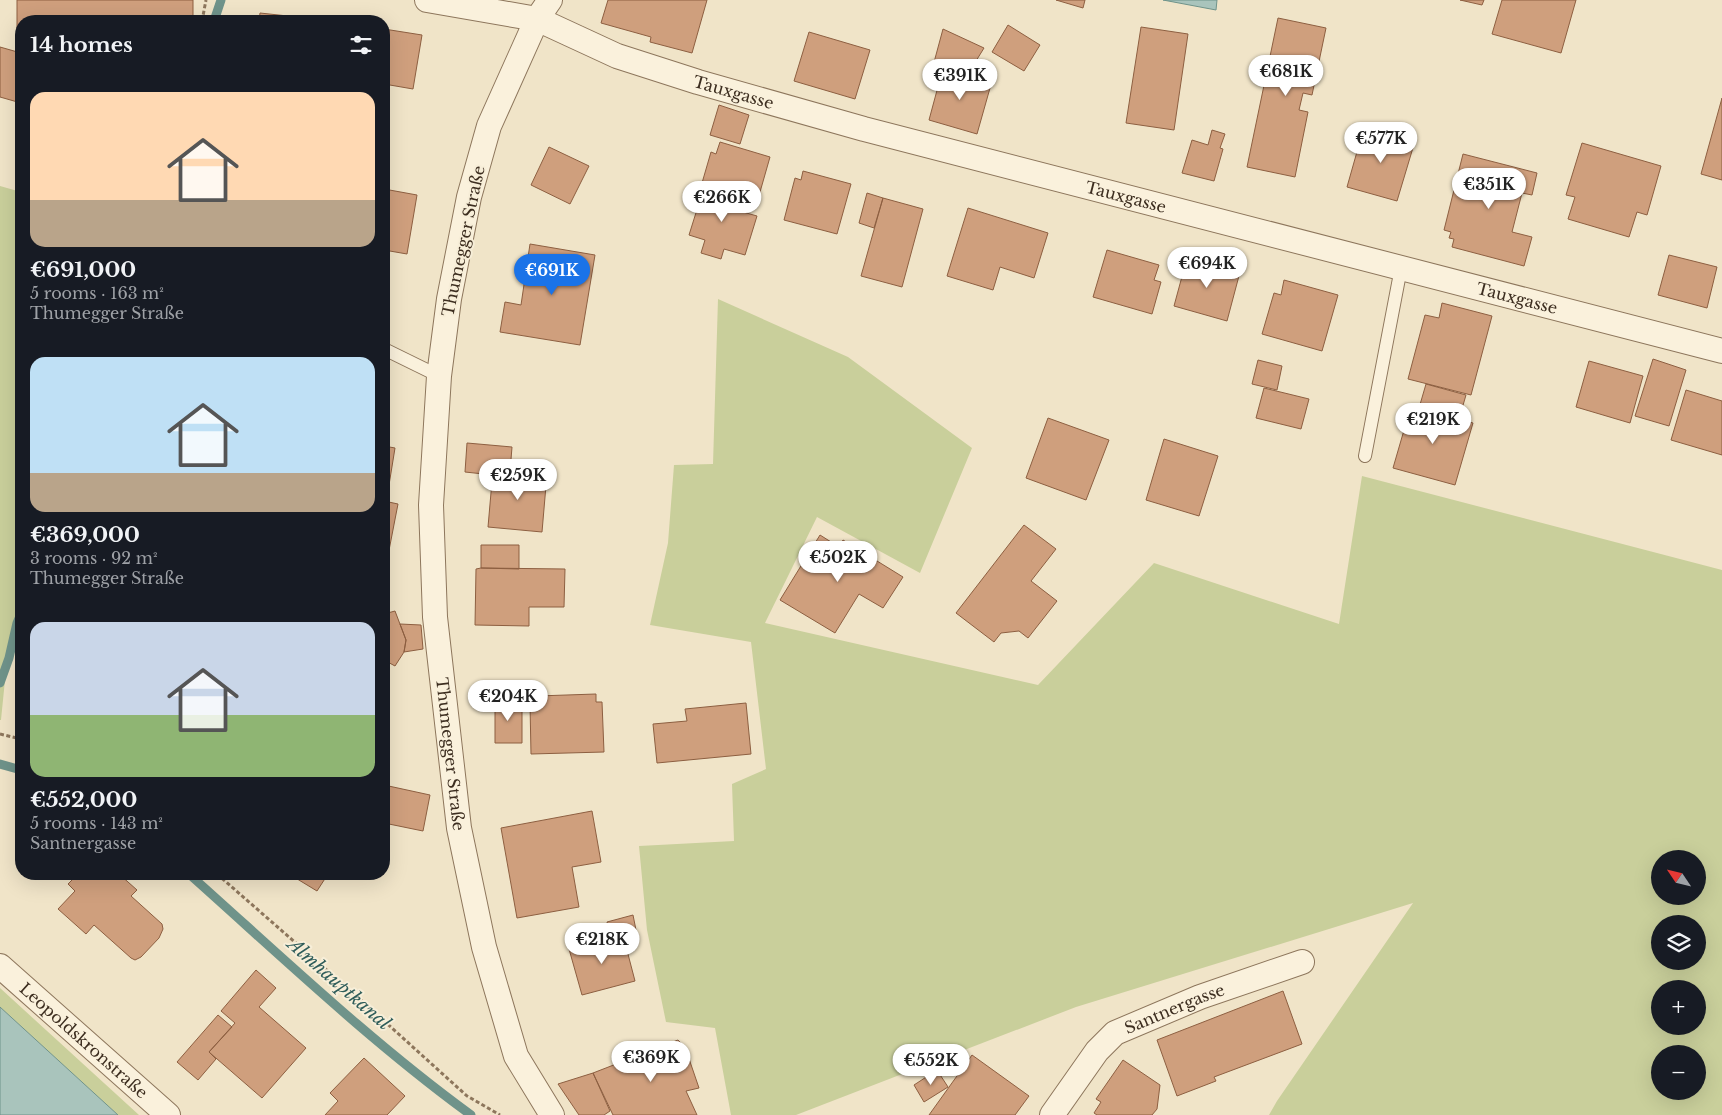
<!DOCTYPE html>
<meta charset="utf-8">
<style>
:root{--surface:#171b24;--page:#20242c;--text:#f1f3f6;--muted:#9ea1a6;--accent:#1a73e8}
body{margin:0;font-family:"Libre Baskerville",serif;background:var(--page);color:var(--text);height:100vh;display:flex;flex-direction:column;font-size:19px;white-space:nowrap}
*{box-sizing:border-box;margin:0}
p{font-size:16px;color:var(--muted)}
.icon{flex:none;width:28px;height:28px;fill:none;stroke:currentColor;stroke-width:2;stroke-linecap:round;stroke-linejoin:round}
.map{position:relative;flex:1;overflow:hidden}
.sheet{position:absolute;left:15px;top:15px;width:375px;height:865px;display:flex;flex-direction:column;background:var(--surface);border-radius:20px;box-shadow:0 5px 20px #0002}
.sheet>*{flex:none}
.needle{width:32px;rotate:305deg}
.controls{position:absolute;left:1651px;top:850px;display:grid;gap:10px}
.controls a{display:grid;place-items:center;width:55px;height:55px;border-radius:50%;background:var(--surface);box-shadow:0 5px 20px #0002;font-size:25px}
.price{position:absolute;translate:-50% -42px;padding:0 11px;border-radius:18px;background:#fff;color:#222;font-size:16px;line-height:32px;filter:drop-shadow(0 1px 2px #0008)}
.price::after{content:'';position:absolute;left:50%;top:30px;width:15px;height:11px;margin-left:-8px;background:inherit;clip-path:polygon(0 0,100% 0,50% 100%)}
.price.selected{background:var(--accent);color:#fff}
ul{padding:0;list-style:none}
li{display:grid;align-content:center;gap:10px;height:265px;padding:0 15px}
li span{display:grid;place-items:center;height:155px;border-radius:15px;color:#555}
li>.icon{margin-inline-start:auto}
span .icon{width:90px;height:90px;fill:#fffc;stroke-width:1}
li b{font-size:21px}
h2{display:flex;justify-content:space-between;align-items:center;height:60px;padding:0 15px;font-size:21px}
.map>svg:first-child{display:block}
</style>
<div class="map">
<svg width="1722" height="1115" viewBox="0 0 1722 1115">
<rect width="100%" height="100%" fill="#f0e4c8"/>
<path fill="#c9cf9b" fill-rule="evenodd" d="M 0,186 L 21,192 L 21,610 L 7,660 L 1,720 L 0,720 Z
M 718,299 L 848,357 L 972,448 L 920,573 L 817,517 L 765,623 L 1038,685 L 1154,563 L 1339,624 L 1362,476 L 1722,570 L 1722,1115 L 1269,1115 L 1277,1101 L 1413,903 L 1076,1007 L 796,1115 L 731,1115 L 715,1028 L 666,1022 L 647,930 L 639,846 L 734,841 L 732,784 L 766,769 L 751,642 L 650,625 L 668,543 L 674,465 L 713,464 ZM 1660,859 L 1698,859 L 1698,896 L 1660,896 ZM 1660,924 L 1698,924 L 1698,961 L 1660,961 ZM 1660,989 L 1698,989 L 1698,1026 L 1660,1026 ZM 1660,1054 L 1698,1054 L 1698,1091 L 1660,1091 Z
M 0,988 L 139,1115 L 118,1115 L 0,1007 Z"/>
<path fill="#a9c4bc" stroke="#6f938a" d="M 1163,0 L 1217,0 L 1216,10 Z
M 0,1007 L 118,1115 L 0,1115 Z"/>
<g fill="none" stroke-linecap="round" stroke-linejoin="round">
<path stroke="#6f938a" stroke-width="9" d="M 214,21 L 221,0
M 0,683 L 9,658 L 17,623 L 21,614
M 0,764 L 21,770
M 189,874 C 281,956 371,1042 471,1115"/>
</g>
<path fill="#cf9f7d" stroke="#8d5f41" d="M 17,0 L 193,0 L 193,21 L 21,21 L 21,50 L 17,50 Z
M 608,0 L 707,0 L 692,53 L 650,42 L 651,37 L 601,23 Z
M 1056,0 L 1085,0 L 1083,8 Z
M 1460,0 L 1484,0 L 1482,5 Z
M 1502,0 L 1576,0 L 1561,53 L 1492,34 Z
M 260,13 L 334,21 L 259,21 Z
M 1278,18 L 1326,28 L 1312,95 L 1303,93 L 1299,110 L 1308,112 L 1295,177 L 1247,167 Z
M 1008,25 L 1040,45 L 1024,71 L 992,52 Z
M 1141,27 L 1188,34 L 1174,130 L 1126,123 Z
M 384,29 L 422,35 L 413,89 L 384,84 Z
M 943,29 L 984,48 L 968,74 L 933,66 Z
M 809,32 L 870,50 L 855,99 L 794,81 Z
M 0,47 L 21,53 L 21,103 L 0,97 Z
M 943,68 L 992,81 L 977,134 L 929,120 Z
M 1722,98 L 1722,180 L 1701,174 Z
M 719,105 L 749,115 L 740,144 L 710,135 Z
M 1364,127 L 1415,141 L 1397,201 L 1347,187 Z
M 1212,130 L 1225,134 L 1220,148 L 1223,149 L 1214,181 L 1182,173 L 1192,140 L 1208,145 Z
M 720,142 L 770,157 L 758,199 L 702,183 L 711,152 L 716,154 Z
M 1582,143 L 1661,166 L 1647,215 L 1637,212 L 1629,237 L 1568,219 L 1575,197 L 1566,195 Z
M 549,147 L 589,166 L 570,204 L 531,185 Z
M 1463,154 L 1537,173 L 1532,195 L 1522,193 L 1512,232 L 1532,237 L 1524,266 L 1452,247 L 1454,239 L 1449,238 L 1451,232 L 1444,230 Z
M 803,171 L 851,184 L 837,234 L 784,220 L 795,178 L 801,180 Z
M 705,184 L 741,194 L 736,210 L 757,216 L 745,255 L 724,249 L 721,259 L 701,253 L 705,240 L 689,235 Z
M 384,189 L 417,195 L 407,254 L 384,250 Z
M 867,193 L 883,198 L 874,228 L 859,223 Z
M 883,198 L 923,209 L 902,287 L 861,276 Z
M 968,208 L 1048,233 L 1034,278 L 1000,267 L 993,290 L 947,276 Z
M 530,244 L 595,255 L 580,345 L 500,332 L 505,302 L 521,305 Z
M 1107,250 L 1159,265 L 1154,280 L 1161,282 L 1152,314 L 1093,297 Z
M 1669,255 L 1717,267 L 1707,308 L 1658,295 Z
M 1187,258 L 1240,272 L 1227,321 L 1174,306 Z
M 1284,280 L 1338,295 L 1322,351 L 1262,334 L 1274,293 L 1281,295 Z
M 1442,303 L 1492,316 L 1471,395 L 1408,379 L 1425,315 L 1439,318 Z
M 1653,359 L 1686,370 L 1669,426 L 1635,416 Z
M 1258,360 L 1282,366 L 1277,390 L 1252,384 Z
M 1589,361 L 1643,376 L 1630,423 L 1576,407 Z
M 1426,384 L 1466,395 L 1459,419 L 1419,408 Z
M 1264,388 L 1309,399 L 1301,429 L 1256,418 Z
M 1686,390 L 1722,401 L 1722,455 L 1671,440 Z
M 1411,406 L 1473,423 L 1455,485 L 1393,468 Z
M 1048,418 L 1109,440 L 1086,500 L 1026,478 Z
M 1164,439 L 1218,456 L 1199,516 L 1146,500 Z
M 467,443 L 512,447 L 510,472 L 493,470 L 493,475 L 465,472 Z
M 384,446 L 395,448 L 389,485 L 384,484 Z
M 493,470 L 547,474 L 542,532 L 488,527 Z
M 384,501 L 398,504 L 384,576 Z
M 1024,525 L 1056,549 L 1031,581 L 1057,601 L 1028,638 L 1019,631 L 1001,633 L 994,642 L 956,613 Z
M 820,535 L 839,547 L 843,540 L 903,577 L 883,608 L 859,594 L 835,633 L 780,600 Z
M 481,545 L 519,545 L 519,569 L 481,568 Z
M 481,568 L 565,569 L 564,607 L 529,607 L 529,626 L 475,625 L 476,569 Z
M 395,611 L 406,640 L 404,652 L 395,666 L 384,660 L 384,614 Z
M 400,624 L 421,625 L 423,649 L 404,652 L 406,640 Z
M 596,694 L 596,702 L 602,702 L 604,752 L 531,754 L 530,704 L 537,704 L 537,696 Z
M 495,701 L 522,701 L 522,743 L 495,743 Z
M 746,703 L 751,754 L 657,763 L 653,724 L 687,721 L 685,709 Z
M 384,785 L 430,795 L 423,831 L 384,823 Z
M 592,811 L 601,862 L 572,867 L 579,907 L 517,918 L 501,828 Z
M 78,874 L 119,874 L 137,890 L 131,896 L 162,924 L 163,929 L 159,938 L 141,957 L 135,960 L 131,958 L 94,925 L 86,934 L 58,909 L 75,891 L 68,884 Z
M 289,874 L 328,874 L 317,891 Z
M 633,915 L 636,930 L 610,936 L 607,922 Z
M 623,935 L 635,981 L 582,995 L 569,949 Z
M 256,970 L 276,988 L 259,1007 L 306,1048 L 262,1098 L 209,1052 L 235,1023 L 221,1011 Z
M 1283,991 L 1302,1044 L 1214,1077 L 1216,1081 L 1177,1096 L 1157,1040 Z
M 218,1015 L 232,1027 L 209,1052 L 216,1059 L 198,1080 L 177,1062 Z
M 678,1040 L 685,1047 L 699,1088 L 686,1091 L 697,1115 L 613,1115 L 593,1073 Z
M 972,1055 L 1029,1096 L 1015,1115 L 929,1115 Z
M 364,1058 L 405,1096 L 387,1115 L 325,1115 L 338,1101 L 330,1093 Z
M 1123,1060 L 1160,1085 L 1157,1109 L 1152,1115 L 1097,1115 L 1094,1113 L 1101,1102 L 1096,1099 Z
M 937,1070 L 948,1087 L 924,1102 L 914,1085 Z
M 593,1073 L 610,1111 L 604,1115 L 579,1115 L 558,1084 Z"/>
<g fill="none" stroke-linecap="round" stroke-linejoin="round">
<defs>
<path id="service" d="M 384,349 L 439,376
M 1365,456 L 1401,268"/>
<g id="minor">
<path id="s1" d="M 427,0 L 537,19 L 617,56 L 698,82 L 864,129 L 1722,351"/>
<path id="s2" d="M 550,0 L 537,19 L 489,126 L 469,197 L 449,299 L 439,376 L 431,505 L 435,617 L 459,828 L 484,947 L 516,1056 L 552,1115"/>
<path id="s3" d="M 0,966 L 168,1115"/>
<path id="s4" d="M 1052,1115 L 1097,1051 L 1115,1033 L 1200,997 L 1302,962"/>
</g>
</defs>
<use href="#service" stroke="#8d765c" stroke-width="14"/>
<use href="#minor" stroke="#8d765c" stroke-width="26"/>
<path stroke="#8d765c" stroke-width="3" stroke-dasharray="4 2.5" stroke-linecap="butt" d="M 202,21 L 206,0
M 0,734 L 21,739
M 217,874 L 361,1000 L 467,1096 L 500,1115"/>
<use href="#service" stroke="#faf1dc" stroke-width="12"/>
<use href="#minor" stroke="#faf1dc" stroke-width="24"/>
</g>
<g text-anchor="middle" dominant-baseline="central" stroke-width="4" stroke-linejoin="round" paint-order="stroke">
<g font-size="16" fill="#3d2e20" stroke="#f7eed8">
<text stroke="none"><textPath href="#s1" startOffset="322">Tauxgasse</textPath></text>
<text stroke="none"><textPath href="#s1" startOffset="728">Tauxgasse</textPath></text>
<text transform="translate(463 241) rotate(-78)">Thumegger Straße</text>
<text stroke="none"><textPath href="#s1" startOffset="1132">Tauxgasse</textPath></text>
<text stroke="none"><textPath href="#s2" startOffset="775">Thumegger Straße</textPath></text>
<text stroke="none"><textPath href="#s4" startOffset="168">Santnergasse</textPath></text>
<text stroke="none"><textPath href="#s3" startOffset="112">Leopoldskronstraße</textPath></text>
</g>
<g font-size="18" font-style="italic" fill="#2f5d5a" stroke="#f7eed8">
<text transform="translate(339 984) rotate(41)">Almhauptkanal</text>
</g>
</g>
</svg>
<div class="controls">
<a><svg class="needle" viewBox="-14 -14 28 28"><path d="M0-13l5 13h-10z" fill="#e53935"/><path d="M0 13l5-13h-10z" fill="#9ea1a6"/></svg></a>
<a><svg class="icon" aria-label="layers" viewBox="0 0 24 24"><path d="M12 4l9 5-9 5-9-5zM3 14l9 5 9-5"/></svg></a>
<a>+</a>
<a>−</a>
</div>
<b class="price" style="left:1286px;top:97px">€681K</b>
<b class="price" style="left:960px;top:101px">€391K</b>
<b class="price" style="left:1381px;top:164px">€577K</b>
<b class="price" style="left:1489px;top:210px">€351K</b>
<b class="price" style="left:722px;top:223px">€266K</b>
<b class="price" style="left:1207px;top:289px">€694K</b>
<b class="price selected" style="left:552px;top:296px">€691K</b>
<b class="price" style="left:1433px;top:445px">€219K</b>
<b class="price" style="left:518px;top:501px">€259K</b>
<b class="price" style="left:838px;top:583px">€502K</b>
<b class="price" style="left:508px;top:722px">€204K</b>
<b class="price" style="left:602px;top:965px">€218K</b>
<b class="price" style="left:651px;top:1083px">€369K</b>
<b class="price" style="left:931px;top:1086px">€552K</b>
<section class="sheet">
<h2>14 homes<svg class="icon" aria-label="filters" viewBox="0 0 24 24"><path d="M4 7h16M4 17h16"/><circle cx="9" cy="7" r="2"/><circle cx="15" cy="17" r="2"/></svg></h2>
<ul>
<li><span style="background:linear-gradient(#ffd9b3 70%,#b9a48a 0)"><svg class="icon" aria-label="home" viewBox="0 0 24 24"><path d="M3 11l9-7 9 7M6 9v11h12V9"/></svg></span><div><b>€691,000</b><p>5 rooms · 163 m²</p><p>Thumegger Straße</p></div></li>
<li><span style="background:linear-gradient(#bfe0f5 75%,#b9a48a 0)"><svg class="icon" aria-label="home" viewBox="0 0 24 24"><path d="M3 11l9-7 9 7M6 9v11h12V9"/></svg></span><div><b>€369,000</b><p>3 rooms · 92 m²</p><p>Thumegger Straße</p></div></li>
<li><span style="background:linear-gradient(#c9d6e8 60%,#8fb573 0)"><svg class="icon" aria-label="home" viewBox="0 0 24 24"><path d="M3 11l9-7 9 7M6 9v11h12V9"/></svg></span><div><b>€552,000</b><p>5 rooms · 143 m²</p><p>Santnergasse</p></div></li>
</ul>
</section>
</div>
